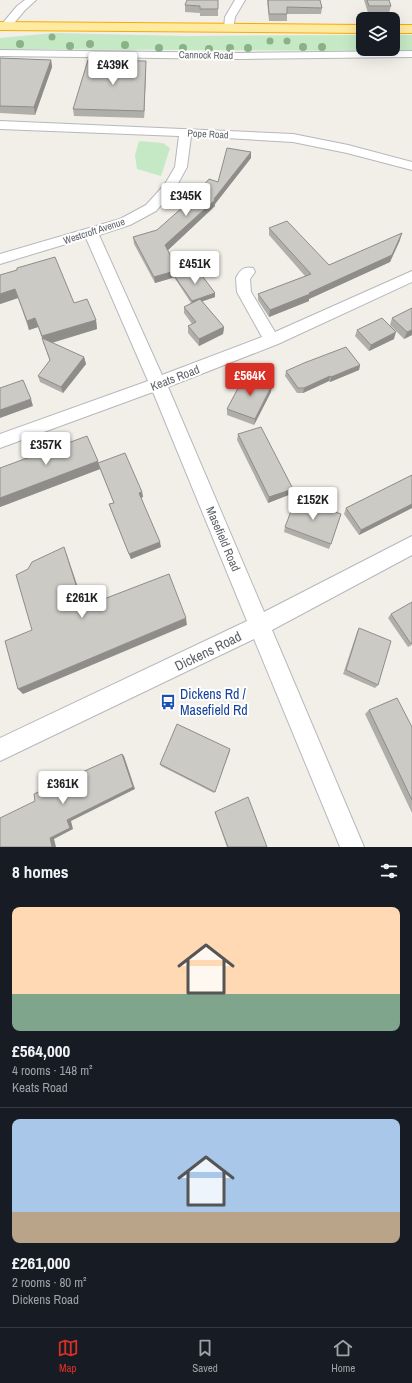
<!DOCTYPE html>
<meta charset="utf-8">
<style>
:root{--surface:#171b24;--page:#20242c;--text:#f1f3f6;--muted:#9ea1a6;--line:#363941;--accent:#d93025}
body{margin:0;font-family:"Archivo Narrow",sans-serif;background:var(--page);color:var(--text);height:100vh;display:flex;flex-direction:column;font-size:15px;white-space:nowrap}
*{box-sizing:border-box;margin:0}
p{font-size:13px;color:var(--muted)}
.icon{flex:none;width:22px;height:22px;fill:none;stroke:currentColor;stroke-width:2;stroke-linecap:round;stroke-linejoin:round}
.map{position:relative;height:847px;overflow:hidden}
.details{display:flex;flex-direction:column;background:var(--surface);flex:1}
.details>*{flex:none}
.tools{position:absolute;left:356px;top:12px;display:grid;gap:8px}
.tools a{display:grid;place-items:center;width:44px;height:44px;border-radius:8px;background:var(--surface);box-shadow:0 4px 16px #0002;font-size:20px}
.price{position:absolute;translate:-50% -34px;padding:0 9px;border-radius:4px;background:#fff;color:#222;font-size:13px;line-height:26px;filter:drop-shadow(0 1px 2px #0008)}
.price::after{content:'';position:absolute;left:50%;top:24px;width:12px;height:9px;margin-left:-6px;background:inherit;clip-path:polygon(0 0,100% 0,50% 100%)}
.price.selected{background:var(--accent);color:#fff}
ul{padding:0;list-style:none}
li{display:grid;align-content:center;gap:8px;height:212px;padding:0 12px}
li+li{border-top:1px solid var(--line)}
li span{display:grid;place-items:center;height:124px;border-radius:8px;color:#555}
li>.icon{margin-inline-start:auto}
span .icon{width:72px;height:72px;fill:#fffc;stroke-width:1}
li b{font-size:17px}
h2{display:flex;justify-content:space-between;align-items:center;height:48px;padding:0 12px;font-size:17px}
.dock{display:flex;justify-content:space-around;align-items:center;height:56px;border-top:1px solid var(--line);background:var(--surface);font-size:11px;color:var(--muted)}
.dock a{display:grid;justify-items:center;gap:2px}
.dock .selected{color:var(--accent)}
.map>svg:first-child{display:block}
</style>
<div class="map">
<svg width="412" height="847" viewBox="0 0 412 847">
<rect width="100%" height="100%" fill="#f1efe8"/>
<path fill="#c5e8c5" d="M 54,33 L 186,36 L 363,35 L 363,49 L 393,49 L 393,35 L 412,35 L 412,51 L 0,49 L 0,38 Z
M 139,141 L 163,143 L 170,148 L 161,176 L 137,169 L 135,155 Z"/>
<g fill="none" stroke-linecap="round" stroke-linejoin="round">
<defs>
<path id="minor" d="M 25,0 L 36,0 L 25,10 L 10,28 L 2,28 L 1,26 L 2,24 L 17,6 Z
M 235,0 L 245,0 L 235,17 L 233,30 L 225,30 L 224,28 L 225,17 Z
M 0,50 L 241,53 L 412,51 L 412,57 L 241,59 L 0,56 Z
M 0,121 L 293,134 L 348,145 L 412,162 L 412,170 L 347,153 L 293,142 L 191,136 L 187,167 L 175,189 L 156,211 L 130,225 L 99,235 L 162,375 L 262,337 L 237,292 L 236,278 C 240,270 244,266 253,268 L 255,272 L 250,279 L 251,292 L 275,332 L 412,271 L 412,282 L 278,344 L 168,387 L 264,612 L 412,536 L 412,555 L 272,630 L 364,847 L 340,847 L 254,639 L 0,761 L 0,738 L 247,621 L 153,392 L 0,448 L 0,434 L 148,381 L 86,238 L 0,264 L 0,254 L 120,219 L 146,205 L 165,184 L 175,167 L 179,136 L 0,129 Z"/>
<path id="trunk" d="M 0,22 L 363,25 L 363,33 L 0,30 Z
M 393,25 L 412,25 L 412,33 L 393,33 Z"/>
</defs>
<use href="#minor" stroke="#b5b8bc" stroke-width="2"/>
<use href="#trunk" stroke="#f9ab00" stroke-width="2"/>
<use href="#minor" fill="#fff" fill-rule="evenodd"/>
<use href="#trunk" fill="#feeaa1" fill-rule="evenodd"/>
</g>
<g fill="#89b387">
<circle cx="52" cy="37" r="3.5"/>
<circle cx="270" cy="41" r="3.5"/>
<circle cx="287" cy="41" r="3.5"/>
<circle cx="20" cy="44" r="4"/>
<circle cx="90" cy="44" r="4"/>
<circle cx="125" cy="45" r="4"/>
<circle cx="70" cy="46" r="4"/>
<circle cx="303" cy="47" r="4"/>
<circle cx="322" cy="47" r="4"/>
<circle cx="159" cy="48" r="4"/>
<circle cx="183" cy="48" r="4"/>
<circle cx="230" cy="48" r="4"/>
<circle cx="248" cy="48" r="4"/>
<circle cx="209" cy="49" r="4"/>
</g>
<path fill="#afaea9" d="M 218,0 L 218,16 L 200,16 L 200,13 L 185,12 L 185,5 Z
M 267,0 L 320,0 L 322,8 L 321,14 L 287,14 L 287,21 L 269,21 Z
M 364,0 L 389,0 L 391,6 L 389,13 L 368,13 Z
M 0,58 L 51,60 L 52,67 L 35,115 L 0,113 Z
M 146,68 L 144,118 L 74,116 L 73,109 Z
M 251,158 L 215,204 L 215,206 L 168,250 L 179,275 L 215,293 L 215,297 L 202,301 L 224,327 L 223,334 L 199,346 L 188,333 L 188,326 L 192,324 L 184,313 L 184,307 L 191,303 L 176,280 L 175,277 L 155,283 L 134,244 L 133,237 L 157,230 L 218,182 Z
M 269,228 L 329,265 L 400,240 L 390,262 L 309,299 L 309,301 L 269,317 L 258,300 L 258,294 L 305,276 L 269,235 Z
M 0,275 L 74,303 L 96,320 L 97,329 L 52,343 L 84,357 L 86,364 L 63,393 L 40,382 L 38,376 L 50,361 L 38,327 L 29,330 L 18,298 L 0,304 Z
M 412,308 L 412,335 L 404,339 L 390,325 L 392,318 Z
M 357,330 L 394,339 L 369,351 L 355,336 Z
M 360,365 L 359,370 L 330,382 L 329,381 L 303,393 L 297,393 L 285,376 L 286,371 Z
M 271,392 L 254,425 L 227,415 L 227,409 Z
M 238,434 L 291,494 L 268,503 L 237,440 Z
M 98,463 L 142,492 L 143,497 L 141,498 L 161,547 L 131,559 L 111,510 L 109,504 L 114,503 L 100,469 L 0,507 L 0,468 Z
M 412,475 L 412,508 L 359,535 L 344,514 L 346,508 Z
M 285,527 L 331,544 L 329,549 L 284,532 Z
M 391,614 L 412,645 L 408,647 L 388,618 Z
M 359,628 L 378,685 L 375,688 L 343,674 L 357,632 Z
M 369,710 L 412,727 L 412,813 L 365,714 Z
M 230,751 L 214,793 L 161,766 L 160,764 Z
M 215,812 L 267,847 L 227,847 L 215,813 Z"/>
<path fill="#8f8d8a" d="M 51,60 L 52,67 L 35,115 L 34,107 Z
M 146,61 L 146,68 L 144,118 L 144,111 Z
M 251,152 L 251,158 L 215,204 L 215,206 L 166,252 L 165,245 L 214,199 Z
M 402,233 L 400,240 L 390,262 L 309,299 L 309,301 L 269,317 L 270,310 L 309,293 Z
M 178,270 L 179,276 L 155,283 L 154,277 Z
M 15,289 L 18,298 L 0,304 L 0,294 Z
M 215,293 L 215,297 L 192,305 L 192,301 Z
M 35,318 L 38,327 L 29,330 L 27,321 Z
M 96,320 L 97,329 L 44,345 L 42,336 Z
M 224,327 L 223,334 L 199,346 L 199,339 Z
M 412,330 L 412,335 L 404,339 L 407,332 Z
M 396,332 L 394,339 L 369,351 L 371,345 Z
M 84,357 L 86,364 L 63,393 L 61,387 Z
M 360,365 L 359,370 L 330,382 L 331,377 Z
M 330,376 L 329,381 L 303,393 L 304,388 Z
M 272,385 L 271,392 L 254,425 L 255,419 Z
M 31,399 L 33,406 L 0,418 L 0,410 Z
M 98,461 L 100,469 L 0,507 L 0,498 Z
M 293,489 L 291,494 L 268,503 L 269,497 Z
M 142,492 L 143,497 L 140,498 L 139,493 Z
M 412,504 L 412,508 L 359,535 L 361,530 Z
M 160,542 L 161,547 L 131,559 L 129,554 Z
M 64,547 L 67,555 L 87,614 L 83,607 Z
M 186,618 L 187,625 L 23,694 L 18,689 Z
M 122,754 L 124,756 L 135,789 L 71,821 L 73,829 L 54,839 L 56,847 L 52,847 L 50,838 L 67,820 Z"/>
<path fill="#cccac5" stroke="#8f8d8a" d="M 187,0 L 218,0 L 218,9 L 200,9 L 200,6 L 185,5 Z
M 268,0 L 320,0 L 322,8 L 287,7 L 287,14 L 269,14 Z
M 367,0 L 389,0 L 391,6 L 369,6 Z
M 0,58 L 51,60 L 34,107 L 0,106 Z
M 88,60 L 146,61 L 144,111 L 73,109 Z
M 227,148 L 251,152 L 214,199 L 215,200 L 165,245 L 178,270 L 154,277 L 133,237 L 157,230 L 192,199 L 209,179 L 218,182 Z
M 287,221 L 329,265 L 402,233 L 392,255 L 309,293 L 310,294 L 270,310 L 258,294 L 311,274 L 269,228 Z
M 55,257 L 74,303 L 87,299 L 96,320 L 42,336 L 35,318 L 27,321 L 15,289 L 0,294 L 0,275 L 17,270 L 17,268 Z
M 197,269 L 215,293 L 192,301 L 175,277 Z
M 200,299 L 224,327 L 199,339 L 188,326 L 196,322 L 184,307 Z
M 412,308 L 412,330 L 407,332 L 392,318 Z
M 382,318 L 396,332 L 371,345 L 357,330 Z
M 42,338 L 84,357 L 61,387 L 38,376 L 50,360 Z
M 346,347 L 360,365 L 331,377 L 330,376 L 304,388 L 298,388 L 286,371 L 304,363 Z
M 245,375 L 272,385 L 255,419 L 227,409 Z
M 23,380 L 31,399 L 0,410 L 0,388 Z
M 261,427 L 293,489 L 269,497 L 238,434 Z
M 87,436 L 98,461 L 0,498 L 0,468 Z
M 125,453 L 142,492 L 139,493 L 160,542 L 129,554 L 109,504 L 114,503 L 98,463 Z
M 412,475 L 412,504 L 361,530 L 346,508 Z
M 296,498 L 341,514 L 331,544 L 285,527 Z
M 64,547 L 83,607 L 169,574 L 186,618 L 18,689 L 5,641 L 32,630 L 16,575 L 28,569 L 32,562 Z
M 412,602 L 412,643 L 411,644 L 391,614 Z
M 359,628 L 391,641 L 378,685 L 346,670 Z
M 397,698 L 412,727 L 412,800 L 369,710 Z
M 177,724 L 230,749 L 215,792 L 160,764 Z
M 122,754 L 133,787 L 67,820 L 70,828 L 50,838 L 52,847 L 0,847 L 0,818 L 35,801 L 34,794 Z
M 248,797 L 267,847 L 228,847 L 215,812 Z"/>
<defs>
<symbol id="bus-bare" viewBox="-9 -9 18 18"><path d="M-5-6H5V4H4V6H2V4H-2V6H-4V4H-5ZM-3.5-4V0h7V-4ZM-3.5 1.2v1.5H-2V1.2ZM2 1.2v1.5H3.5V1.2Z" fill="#1a4fb4" stroke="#fff" stroke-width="2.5" paint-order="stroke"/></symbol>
</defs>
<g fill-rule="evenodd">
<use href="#bus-bare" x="157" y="691" width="22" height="22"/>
</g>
<g text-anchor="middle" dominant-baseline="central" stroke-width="4" stroke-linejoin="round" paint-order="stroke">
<g font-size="10" fill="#5f6368" stroke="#fff">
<text transform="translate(206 55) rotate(1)">Cannock Road</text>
<text transform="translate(208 134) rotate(3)">Pope Road</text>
<text transform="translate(94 231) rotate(-18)">Westcroft Avenue</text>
</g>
<g font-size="12" fill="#5f6368" stroke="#fff">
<text transform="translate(175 378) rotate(-21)">Keats Road</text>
<text transform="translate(223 539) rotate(67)">Masefield Road</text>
</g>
<g font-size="14" fill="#5f6368" stroke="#fff">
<text transform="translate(208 651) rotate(-26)">Dickens Road</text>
</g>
<g font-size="14" fill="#164399" stroke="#fff" text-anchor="start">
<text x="180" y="694">Dickens Rd /<tspan x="180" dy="16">Masefield Rd</tspan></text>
</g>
</g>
</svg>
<div class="tools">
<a><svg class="icon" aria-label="layers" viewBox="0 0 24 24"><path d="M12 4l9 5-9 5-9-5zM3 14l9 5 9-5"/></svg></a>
</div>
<b class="price" style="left:113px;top:86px">£439K</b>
<b class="price" style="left:186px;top:217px">£345K</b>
<b class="price" style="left:195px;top:285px">£451K</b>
<b class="price selected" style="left:250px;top:397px">£564K</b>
<b class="price" style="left:46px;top:466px">£357K</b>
<b class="price" style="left:313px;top:521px">£152K</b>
<b class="price" style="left:82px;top:619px">£261K</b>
<b class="price" style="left:63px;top:805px">£361K</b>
</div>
<section class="details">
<h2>8 homes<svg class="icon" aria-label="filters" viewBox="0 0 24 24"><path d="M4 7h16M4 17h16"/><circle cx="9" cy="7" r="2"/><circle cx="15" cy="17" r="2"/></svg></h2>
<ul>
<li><span style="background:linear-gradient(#ffd9b3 70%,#7fa58c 0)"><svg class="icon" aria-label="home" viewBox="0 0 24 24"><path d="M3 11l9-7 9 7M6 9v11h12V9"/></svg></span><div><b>£564,000</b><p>4 rooms · 148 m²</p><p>Keats Road</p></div></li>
<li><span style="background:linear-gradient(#a9c7e8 75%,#b9a48a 0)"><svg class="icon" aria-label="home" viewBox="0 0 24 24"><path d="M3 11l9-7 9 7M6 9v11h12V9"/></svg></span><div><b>£261,000</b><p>2 rooms · 80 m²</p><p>Dickens Road</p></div></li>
</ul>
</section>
<nav class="dock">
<a class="selected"><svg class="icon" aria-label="map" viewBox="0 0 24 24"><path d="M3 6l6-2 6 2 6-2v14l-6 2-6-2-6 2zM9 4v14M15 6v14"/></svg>Map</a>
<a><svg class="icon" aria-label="saved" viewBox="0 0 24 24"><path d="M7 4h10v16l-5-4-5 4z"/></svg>Saved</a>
<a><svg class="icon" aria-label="home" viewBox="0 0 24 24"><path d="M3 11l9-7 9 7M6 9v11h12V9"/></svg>Home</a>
</nav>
